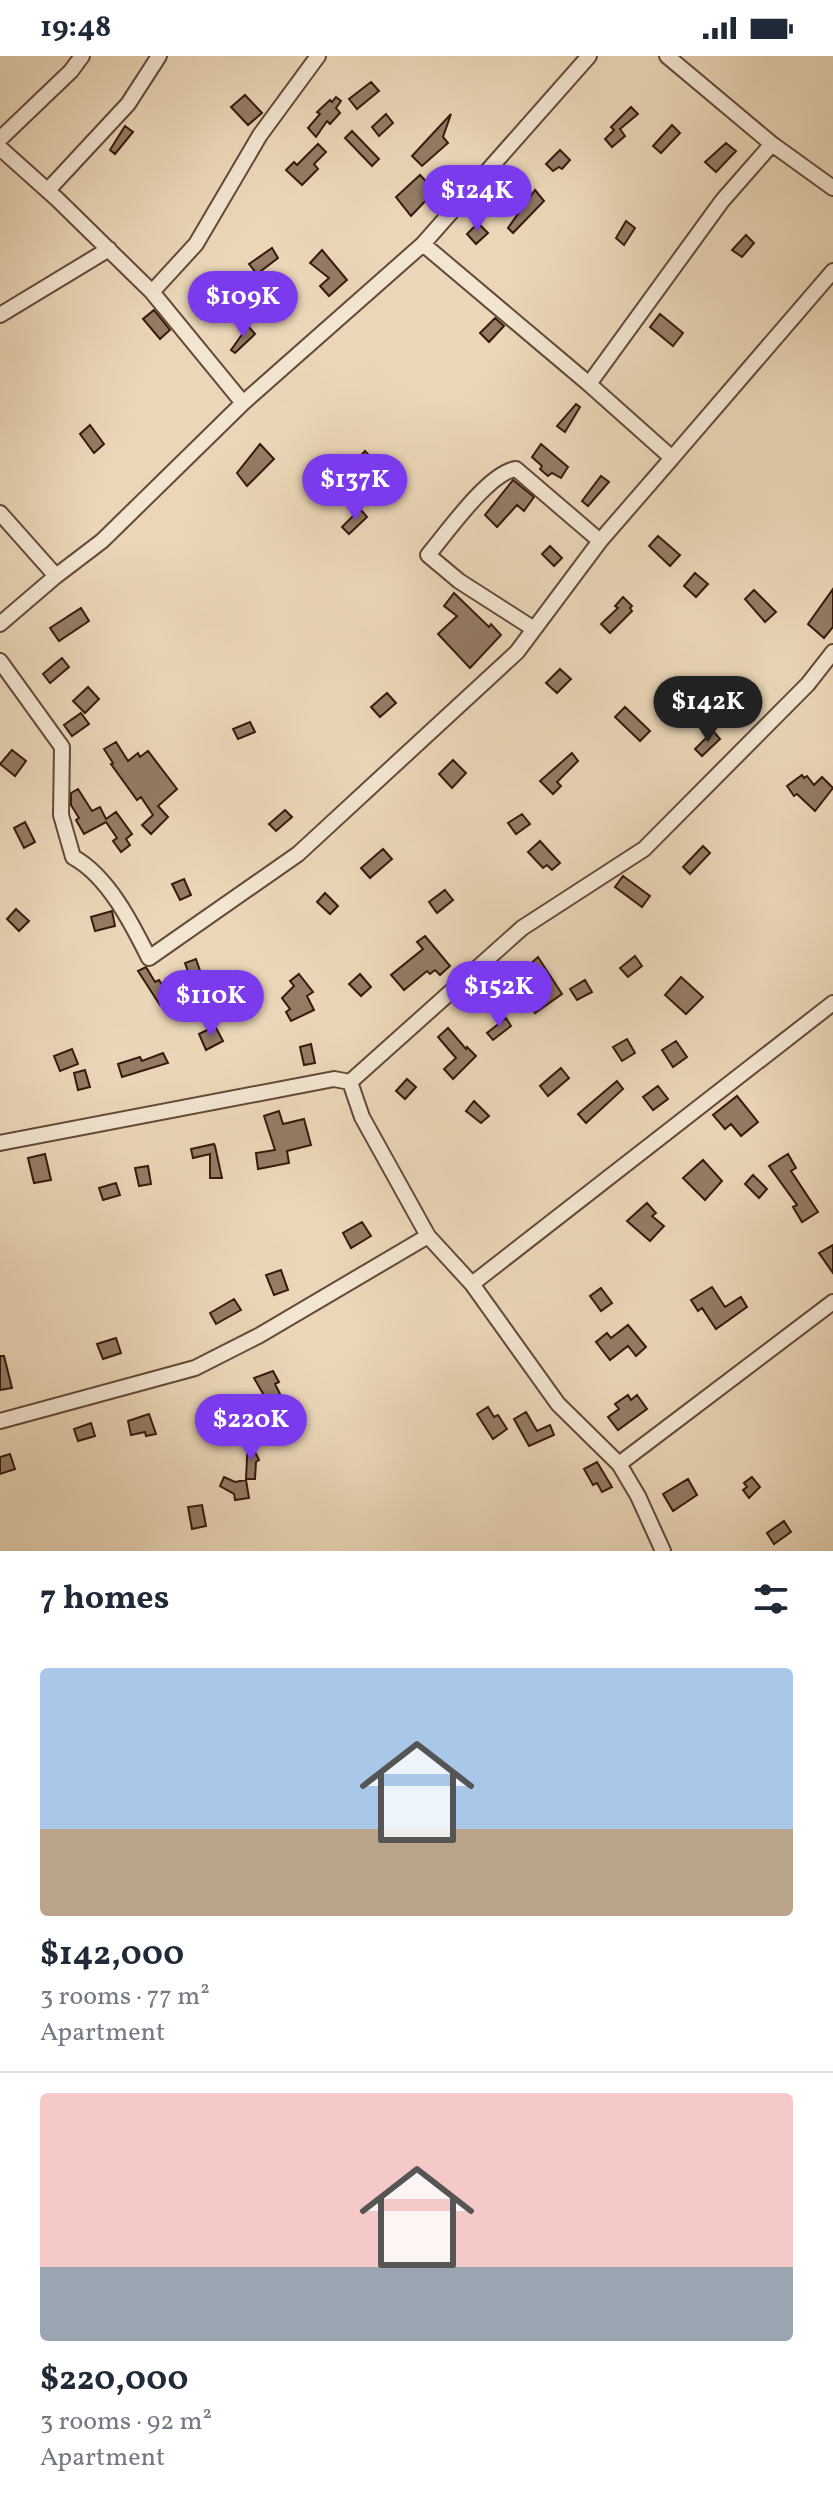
<!DOCTYPE html>
<meta charset="utf-8">
<style>
:root{--surface:#fff;--page:#f2f2f3;--text:#1f2937;--muted:#747a83;--line:#e0e1e3;--accent:#7c3aed}
body{margin:0;font-family:Vollkorn,serif;background:var(--page);color:var(--text);height:100vh;display:flex;flex-direction:column;font-size:30px;white-space:nowrap}
*{box-sizing:border-box;margin:0}
p{font-size:26px;color:var(--muted)}
.icon{flex:none;width:44px;height:44px;fill:none;stroke:currentColor;stroke-width:2;stroke-linecap:round;stroke-linejoin:round}
.map{position:relative;height:1495px;overflow:hidden}
.panel{display:flex;flex-direction:column;background:var(--surface);flex:1}
.panel>*{flex:none}
.price{position:absolute;translate:-50% -68px;padding:0 18px;border-radius:28px;background:var(--accent);color:#fff;font-size:26px;line-height:52px;filter:drop-shadow(0 2px 4px #0008)}
.price::after{content:'';position:absolute;left:50%;top:48px;width:24px;height:18px;margin-left:-12px;background:inherit;clip-path:polygon(0 0,100% 0,50% 100%)}
.price.active{background:#222;color:#fff}
ul{padding:0;list-style:none}
li{display:grid;align-content:center;gap:16px;height:424px;padding:0 40px}
li+li{border-top:2px solid var(--line)}
li span{display:grid;place-items:center;height:248px;border-radius:8px;color:#555}
li>.icon{margin-inline-start:auto}
span .icon{width:144px;height:144px;fill:#fffc;stroke-width:1}
li b{font-size:34px}
h2{display:flex;justify-content:space-between;align-items:center;height:96px;padding:0 40px;font-size:34px}
.status{display:flex;justify-content:space-between;align-items:center;height:56px;padding:0 40px;background:var(--surface);direction:ltr}
.status svg{height:22px;fill:currentColor}
.map>svg:first-child{display:block}
</style>
<div class="status"><b>19:48</b><svg viewBox="0 0 49 12"><path d="M0 12V9h3v3zM5 12V6h3v6zM10 12V3h3v9zM15 12V0h3v12zM26 1h20v11H26zM47 4h2v5h-2z"/></svg></div>
<div class="map">
<svg width="833" height="1495" viewBox="0 0 833 1495">
<rect width="100%" height="100%" fill="#ebd7b8"/>
<filter id="stains"><feTurbulence type="fractalNoise" baseFrequency=".0025" numOctaves="4"/><feColorMatrix values="0 0 0 0 .2 0 0 0 0 .09 0 0 0 0 .02 0 0 0 .5 -.17"/></filter>
<radialGradient id="worn" r=".72"><stop offset=".6" stop-color="#630" stop-opacity="0"/><stop offset="1" stop-color="#630" stop-opacity=".3"/></radialGradient>
<path fill="#947c65" stroke="#361a0c" stroke-width="2" d="M 371,26 L 379,35 L 357,53 L 349,43 Z
M 245,39 L 262,57 L 248,69 L 231,51 Z
M 336,41 L 341,45 L 336,52 L 340,57 L 330,68 L 327,65 L 316,81 L 308,72 L 320,58 L 317,56 L 330,44 L 332,46 Z
M 631,51 L 638,58 L 620,73 L 625,80 L 612,91 L 605,83 L 614,74 L 611,71 Z
M 386,58 L 393,67 L 379,80 L 372,71 Z
M 451,58 L 443,81 L 448,87 L 422,110 L 412,100 Z
M 672,69 L 680,77 L 661,97 L 653,90 Z
M 125,70 L 133,76 L 115,98 L 110,94 Z
M 352,75 L 379,103 L 372,110 L 345,82 Z
M 726,87 L 736,95 L 716,116 L 705,106 Z
M 318,88 L 326,96 L 314,108 L 318,113 L 302,129 L 286,114 L 294,106 L 297,109 Z
M 560,94 L 570,104 L 562,113 L 559,111 L 553,115 L 546,108 Z
M 420,119 L 435,135 L 411,160 L 396,141 Z
M 535,134 L 544,145 L 513,177 L 508,172 Z
M 626,165 L 635,172 L 624,189 L 616,182 Z
M 478,167 L 488,177 L 476,188 L 467,178 Z
M 746,179 L 754,187 L 742,201 L 732,194 Z
M 272,192 L 278,202 L 257,218 L 249,208 Z
M 322,194 L 347,224 L 329,240 L 320,230 L 329,222 L 310,207 Z
M 154,254 L 170,274 L 160,283 L 143,263 Z
M 660,258 L 683,277 L 673,290 L 650,271 Z
M 495,262 L 504,270 L 489,286 L 480,277 Z
M 248,270 L 255,278 L 235,297 L 231,294 Z
M 576,348 L 580,351 L 565,376 L 557,370 Z
M 90,369 L 104,388 L 94,397 L 80,378 Z
M 260,388 L 274,403 L 247,430 L 237,417 Z
M 541,388 L 568,411 L 561,422 L 552,417 L 548,420 L 540,413 L 542,410 L 532,401 Z
M 365,395 L 383,415 L 372,428 L 353,408 Z
M 336,412 L 344,421 L 332,433 L 323,424 Z
M 601,420 L 609,426 L 588,450 L 582,445 Z
M 513,424 L 534,441 L 524,455 L 517,449 L 497,471 L 485,459 Z
M 360,453 L 367,461 L 349,478 L 342,471 Z
M 658,480 L 680,499 L 670,510 L 649,490 Z
M 550,490 L 562,502 L 554,510 L 542,498 Z
M 695,517 L 708,528 L 696,541 L 684,530 Z
M 833,533 L 833,571 L 824,582 L 808,568 Z
M 754,534 L 776,556 L 765,566 L 745,543 Z
M 454,537 L 489,571 L 491,568 L 501,579 L 470,612 L 438,578 L 457,560 L 444,550 Z
M 623,541 L 632,550 L 630,552 L 632,555 L 610,577 L 601,568 L 618,552 L 615,550 Z
M 81,552 L 89,565 L 59,585 L 50,572 Z
M 62,602 L 69,611 L 50,627 L 43,618 Z
M 560,613 L 571,623 L 557,637 L 546,627 Z
M 88,631 L 99,643 L 85,657 L 73,645 Z
M 387,637 L 396,647 L 380,661 L 371,651 Z
M 625,651 L 650,675 L 640,685 L 615,661 Z
M 81,657 L 89,668 L 72,680 L 64,669 Z
M 250,666 L 255,676 L 238,683 L 233,673 Z
M 713,675 L 720,683 L 702,700 L 695,693 Z
M 116,686 L 128,705 L 138,697 L 140,701 L 148,695 L 177,733 L 158,750 L 168,761 L 151,778 L 142,769 L 153,759 L 141,741 L 137,744 L 111,708 L 113,707 L 104,693 Z
M 12,694 L 26,705 L 15,720 L 0,708 Z
M 572,697 L 578,705 L 557,726 L 561,730 L 553,738 L 540,725 Z
M 453,704 L 466,717 L 452,732 L 439,718 Z
M 802,719 L 804,722 L 807,720 L 814,729 L 822,721 L 833,732 L 815,755 L 797,738 L 794,740 L 787,730 Z
M 78,733 L 92,755 L 100,751 L 106,763 L 116,756 L 132,778 L 126,783 L 130,789 L 121,796 L 113,785 L 117,782 L 106,766 L 84,778 L 76,764 L 79,762 L 71,749 L 71,737 Z
M 285,754 L 292,761 L 276,775 L 269,768 Z
M 522,758 L 530,768 L 516,778 L 508,767 Z
M 25,766 L 35,786 L 24,792 L 14,772 Z
M 540,785 L 560,807 L 552,814 L 547,809 L 543,812 L 528,796 Z
M 703,790 L 710,797 L 690,818 L 683,811 Z
M 383,793 L 392,803 L 370,822 L 361,812 Z
M 623,820 L 650,840 L 642,851 L 615,831 Z
M 184,823 L 191,839 L 180,844 L 172,828 Z
M 445,834 L 453,844 L 437,857 L 429,846 Z
M 325,837 L 338,850 L 330,858 L 317,846 Z
M 16,853 L 29,865 L 19,875 L 7,863 Z
M 112,855 L 115,870 L 95,875 L 91,861 Z
M 425,880 L 450,910 L 440,919 L 435,914 L 430,918 L 427,915 L 404,934 L 391,919 L 423,893 L 417,886 Z
M 635,900 L 642,910 L 628,921 L 620,912 Z
M 538,901 L 562,938 L 535,957 L 520,937 L 529,930 L 519,918 Z
M 196,903 L 210,944 L 193,948 L 190,937 L 195,935 L 185,907 Z
M 146,911 L 155,926 L 159,924 L 164,932 L 159,936 L 163,947 L 160,949 L 138,915 Z
M 299,918 L 313,936 L 307,940 L 314,954 L 291,965 L 286,956 L 290,953 L 282,942 L 294,930 L 290,925 Z
M 360,918 L 371,931 L 361,940 L 349,928 Z
M 681,921 L 703,941 L 686,958 L 665,939 Z
M 585,924 L 592,936 L 577,944 L 570,933 Z
M 506,962 L 511,970 L 493,984 L 487,977 Z
M 215,970 L 223,985 L 206,994 L 199,978 Z
M 448,972 L 466,993 L 467,991 L 476,1000 L 453,1023 L 444,1013 L 456,1002 L 438,981 Z
M 627,983 L 635,997 L 622,1005 L 613,991 Z
M 676,985 L 687,1001 L 673,1011 L 662,994 Z
M 311,988 L 315,1007 L 304,1009 L 300,991 Z
M 72,993 L 78,1008 L 60,1015 L 54,1000 Z
M 163,997 L 168,1007 L 122,1021 L 118,1008 L 140,1001 L 142,1005 Z
M 561,1012 L 569,1022 L 548,1040 L 540,1030 Z
M 85,1014 L 90,1031 L 78,1034 L 74,1017 Z
M 407,1023 L 416,1031 L 405,1043 L 396,1035 Z
M 617,1025 L 623,1033 L 586,1067 L 578,1058 Z
M 658,1030 L 668,1043 L 653,1054 L 643,1041 Z
M 737,1040 L 758,1066 L 741,1080 L 731,1068 L 725,1073 L 713,1059 Z
M 474,1045 L 489,1060 L 481,1067 L 466,1055 Z
M 279,1055 L 283,1068 L 304,1063 L 311,1089 L 287,1095 L 289,1107 L 258,1113 L 256,1097 L 275,1094 L 264,1060 Z
M 214,1088 L 215,1090 L 222,1122 L 210,1122 L 210,1098 L 193,1102 L 191,1093 Z
M 45,1098 L 51,1124 L 34,1127 L 28,1102 Z
M 788,1098 L 796,1112 L 791,1115 L 818,1156 L 802,1166 L 793,1151 L 797,1149 L 769,1110 Z
M 703,1104 L 722,1125 L 705,1144 L 683,1122 Z
M 148,1110 L 151,1128 L 139,1130 L 135,1112 Z
M 753,1119 L 767,1133 L 759,1142 L 745,1128 Z
M 116,1127 L 120,1139 L 103,1144 L 99,1132 Z
M 647,1147 L 656,1157 L 652,1160 L 664,1170 L 650,1185 L 627,1165 Z
M 362,1166 L 371,1180 L 351,1192 L 343,1177 Z
M 833,1189 L 833,1217 L 819,1197 Z
M 281,1214 L 288,1234 L 274,1239 L 266,1219 Z
M 712,1231 L 725,1251 L 741,1241 L 747,1251 L 716,1273 L 702,1252 L 698,1255 L 691,1244 Z
M 601,1232 L 612,1247 L 601,1255 L 590,1240 Z
M 234,1243 L 241,1254 L 216,1268 L 210,1257 Z
M 628,1269 L 646,1291 L 636,1300 L 628,1290 L 610,1304 L 596,1286 L 607,1277 L 611,1282 Z
M 116,1282 L 121,1297 L 103,1303 L 97,1288 Z
M 0,1300 L 4,1300 L 12,1332 L 0,1334 Z
M 273,1315 L 279,1326 L 275,1328 L 283,1344 L 270,1350 L 254,1322 Z
M 628,1339 L 631,1344 L 637,1339 L 647,1353 L 618,1374 L 608,1361 L 619,1353 L 615,1348 Z
M 488,1351 L 494,1361 L 498,1359 L 507,1373 L 493,1383 L 477,1358 Z
M 526,1356 L 537,1375 L 550,1369 L 554,1379 L 529,1390 L 514,1363 Z
M 149,1358 L 156,1378 L 146,1380 L 145,1376 L 131,1379 L 128,1365 Z
M 91,1367 L 95,1380 L 78,1385 L 74,1373 Z
M 248,1382 L 259,1404 L 256,1406 L 255,1423 L 246,1423 Z
M 10,1398 L 15,1413 L 0,1418 L 0,1401 Z
M 597,1406 L 612,1431 L 602,1436 L 597,1427 L 593,1429 L 584,1413 Z
M 224,1421 L 235,1426 L 246,1424 L 249,1442 L 235,1444 L 234,1438 L 220,1430 Z
M 752,1421 L 760,1431 L 749,1442 L 743,1434 L 747,1431 L 744,1427 Z
M 688,1423 L 697,1439 L 673,1455 L 663,1438 Z
M 202,1449 L 206,1470 L 192,1473 L 188,1451 Z
M 784,1465 L 791,1476 L 774,1488 L 767,1477 Z"/>
<g fill="none" stroke-linecap="round" stroke-linejoin="round">
<defs>
<path id="minor" d="M 667,0 L 772,88 L 833,132
M 0,83 L 71,15 L 82,0
M 772,88 L 722,145 L 589,328 L 672,402 L 833,215
M 0,92 L 57,143 L 152,236 L 243,347
M 48,134 L 128,48 L 159,0
M 423,188 L 589,328
M 152,236 L 196,188 L 260,79 L 318,0
M 0,259 L 109,193
M 0,457 L 56,520
M 0,568 L 56,520 L 102,485 L 243,347 L 423,188 L 589,0
M 534,573 L 459,525 L 428,499 C 446,478 489,416 516,413 L 600,485
M 0,605 L 62,691 L 61,759 L 73,801 C 108,820 132,868 149,902 L 298,798 L 517,596 L 600,485 L 672,402
M 350,1026 L 362,1061 L 428,1180
M 0,1087 L 334,1023 L 350,1026 L 522,872 L 644,793 L 808,628 L 833,596
M 472,1228 L 833,947
M 0,1365 L 195,1312 L 260,1279 L 428,1180 L 472,1228 L 558,1348 L 619,1408 L 638,1440 L 663,1495
M 619,1408 L 833,1246"/>
</defs>
<use href="#minor" stroke="#634937" stroke-width="18"/>
<use href="#minor" stroke="#f2e5d1" stroke-width="14"/>
</g>
<rect width="100%" height="100%" filter="url(#stains)"/>
<rect width="100%" height="100%" fill="url(#worn)"/>
</svg>
<b class="price" style="left:477px;top:177px">$124K</b>
<b class="price" style="left:243px;top:283px">$109K</b>
<b class="price" style="left:355px;top:466px">$137K</b>
<b class="price active" style="left:708px;top:688px">$142K</b>
<b class="price" style="left:499px;top:973px">$152K</b>
<b class="price" style="left:211px;top:982px">$110K</b>
<b class="price" style="left:251px;top:1406px">$220K</b>
</div>
<section class="panel">
<h2>7 homes<svg class="icon" aria-label="filters" viewBox="0 0 24 24"><path d="M4 7h16M4 17h16"/><circle cx="9" cy="7" r="2"/><circle cx="15" cy="17" r="2"/></svg></h2>
<ul>
<li><span style="background:linear-gradient(#a9c7e8 65%,#b9a48a 0)"><svg class="icon" aria-label="home" viewBox="0 0 24 24"><path d="M3 11l9-7 9 7M6 9v11h12V9"/></svg></span><div><b>$142,000</b><p>3 rooms · 77 m²</p><p>Apartment</p></div></li>
<li><span style="background:linear-gradient(#f6c9c9 70%,#9aa5b1 0)"><svg class="icon" aria-label="home" viewBox="0 0 24 24"><path d="M3 11l9-7 9 7M6 9v11h12V9"/></svg></span><div><b>$220,000</b><p>3 rooms · 92 m²</p><p>Apartment</p></div></li>
</ul>
</section>
